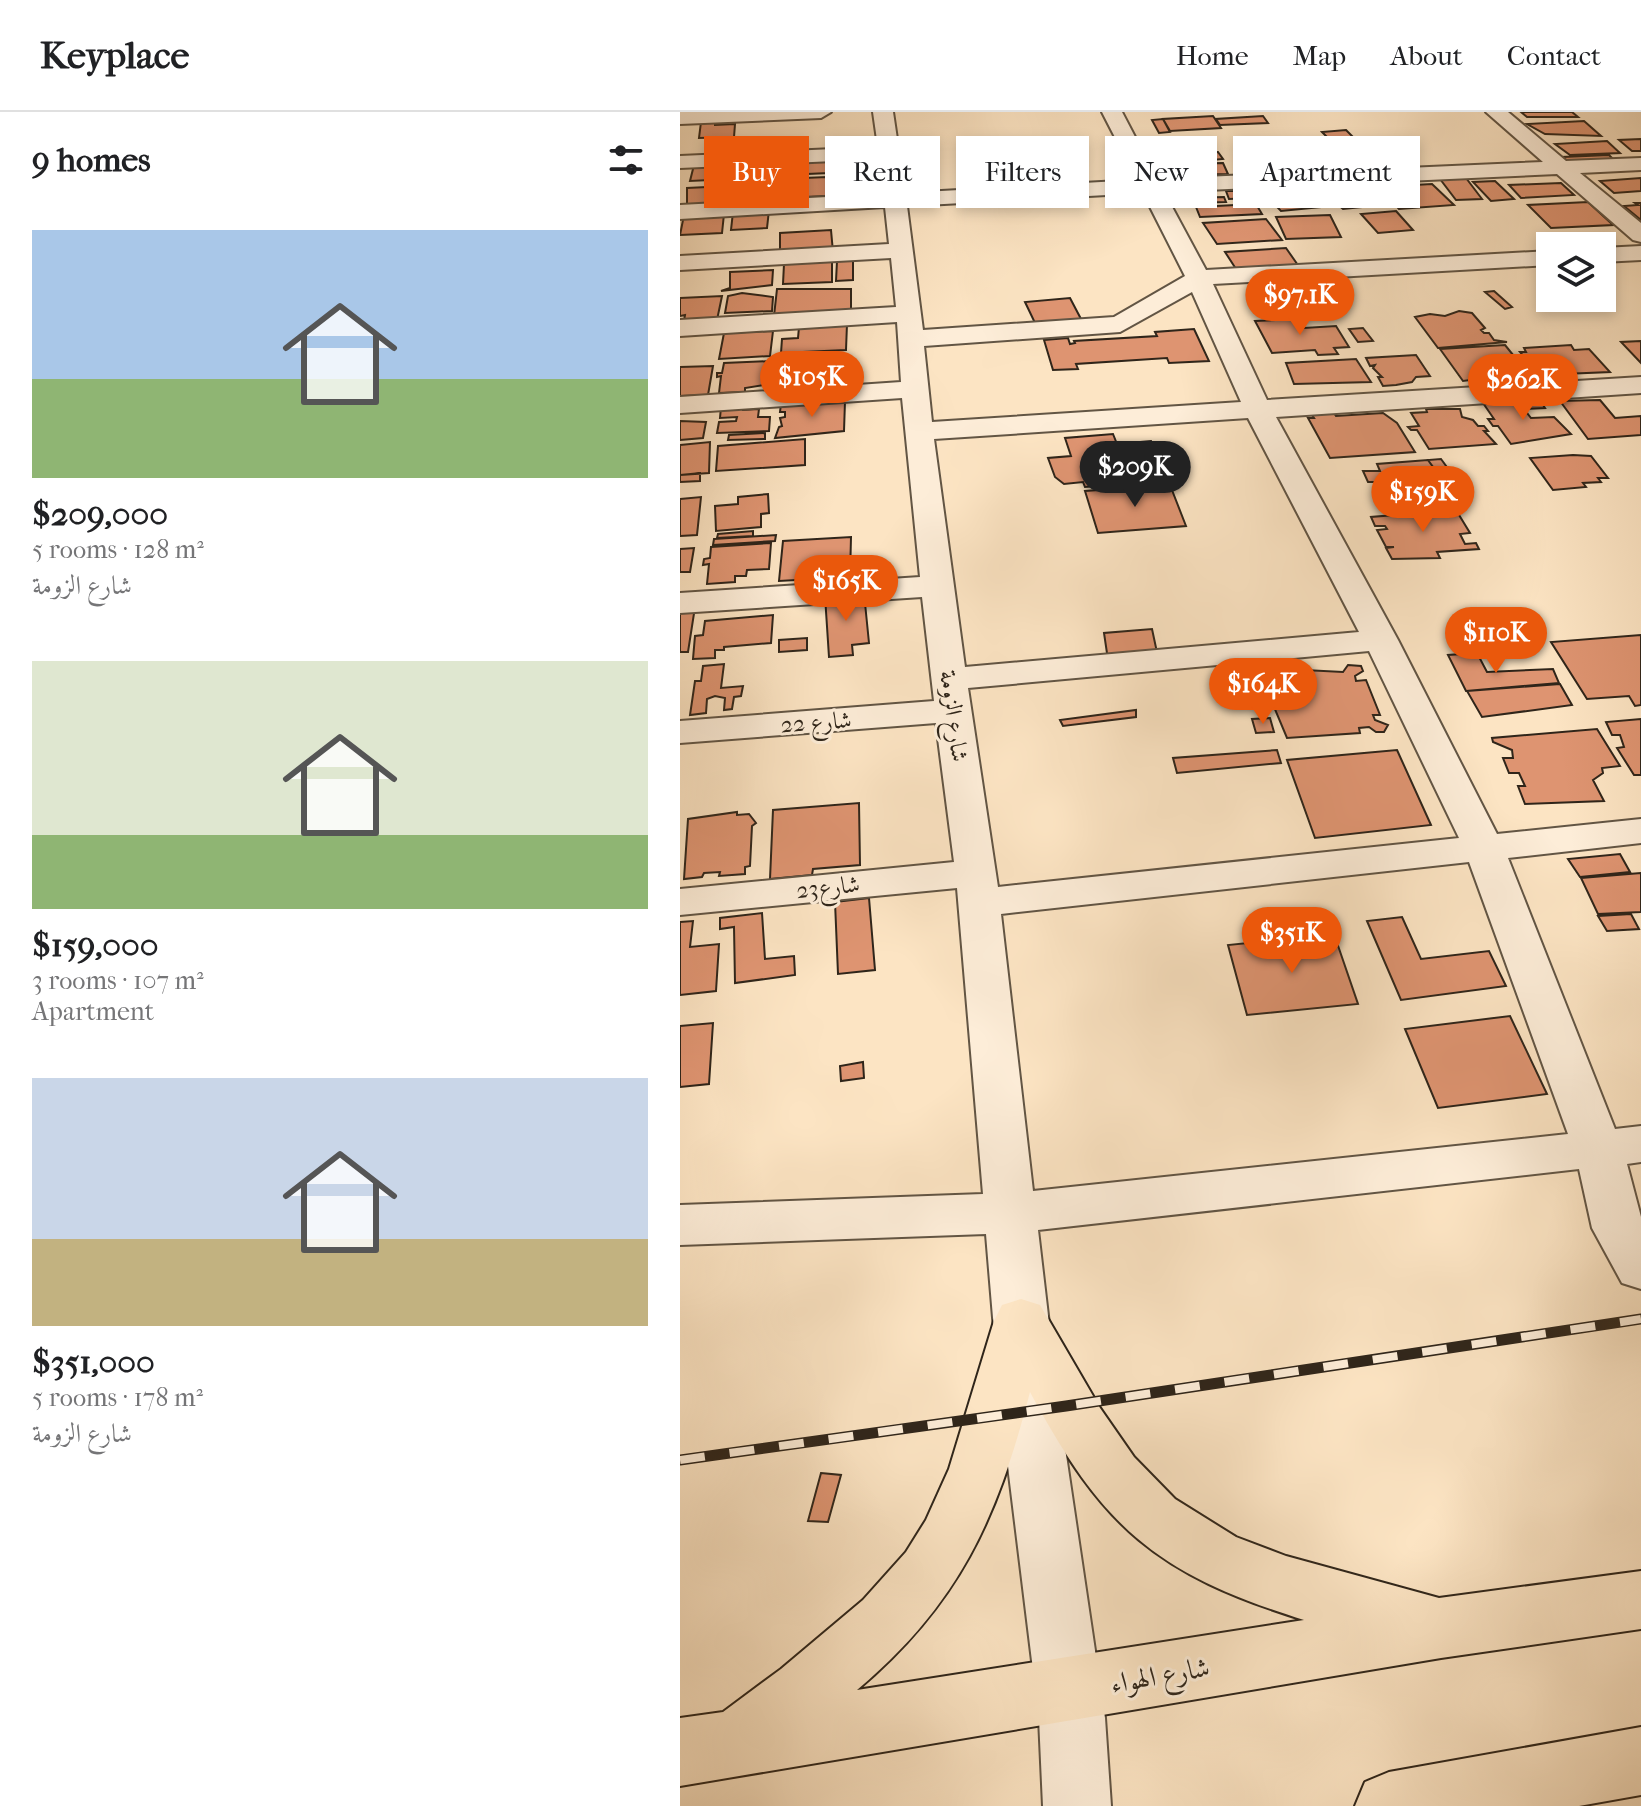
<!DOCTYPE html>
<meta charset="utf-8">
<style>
:root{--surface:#fff;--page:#f6f6f6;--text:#202124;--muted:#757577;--line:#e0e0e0;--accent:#ea580c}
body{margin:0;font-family:"IM FELL French Canon",Amiri,serif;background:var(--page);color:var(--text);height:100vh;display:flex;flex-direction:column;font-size:30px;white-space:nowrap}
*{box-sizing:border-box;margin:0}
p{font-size:26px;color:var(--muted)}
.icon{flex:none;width:44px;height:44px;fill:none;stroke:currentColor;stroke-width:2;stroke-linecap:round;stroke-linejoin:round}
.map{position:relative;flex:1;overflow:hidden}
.drawer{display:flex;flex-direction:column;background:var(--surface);width:680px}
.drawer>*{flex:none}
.banner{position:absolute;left:24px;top:24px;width:760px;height:72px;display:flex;gap:16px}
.fabs{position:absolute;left:856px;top:120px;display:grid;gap:16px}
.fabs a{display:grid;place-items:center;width:80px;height:80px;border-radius:0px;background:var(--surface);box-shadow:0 4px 12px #0003;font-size:40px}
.price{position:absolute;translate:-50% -68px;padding:0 18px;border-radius:28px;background:var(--accent);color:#fff;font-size:26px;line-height:52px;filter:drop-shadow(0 2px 4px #0008)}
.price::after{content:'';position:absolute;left:50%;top:48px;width:24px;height:18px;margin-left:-12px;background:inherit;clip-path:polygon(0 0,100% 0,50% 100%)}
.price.active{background:#222;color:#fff}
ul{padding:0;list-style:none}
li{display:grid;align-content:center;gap:16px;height:424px;padding:0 32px}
li span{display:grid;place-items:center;height:248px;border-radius:0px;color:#555}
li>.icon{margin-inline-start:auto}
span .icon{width:144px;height:144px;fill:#fffc;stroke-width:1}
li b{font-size:34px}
h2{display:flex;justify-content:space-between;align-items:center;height:96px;padding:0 32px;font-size:34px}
.chip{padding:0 28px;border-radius:0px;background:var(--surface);box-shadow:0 4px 12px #0003;font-size:28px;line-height:72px}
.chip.active{background:var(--accent);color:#fff}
header{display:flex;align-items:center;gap:48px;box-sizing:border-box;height:112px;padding:0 40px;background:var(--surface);border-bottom:2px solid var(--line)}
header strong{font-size:38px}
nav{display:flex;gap:44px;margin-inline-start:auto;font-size:28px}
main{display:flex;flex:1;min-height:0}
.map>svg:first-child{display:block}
</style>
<header>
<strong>Keyplace</strong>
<nav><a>Home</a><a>Map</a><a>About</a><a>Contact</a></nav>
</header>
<main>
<section class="drawer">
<h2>9 homes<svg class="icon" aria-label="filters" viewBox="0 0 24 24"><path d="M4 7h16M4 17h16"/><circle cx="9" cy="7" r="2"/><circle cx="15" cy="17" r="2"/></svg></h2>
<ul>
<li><span style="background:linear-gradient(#a9c7e8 60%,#8fb573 0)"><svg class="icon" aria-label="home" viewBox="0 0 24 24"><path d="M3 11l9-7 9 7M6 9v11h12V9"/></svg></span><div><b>$209,000</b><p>5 rooms · 128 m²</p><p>شارع الزومة</p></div></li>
<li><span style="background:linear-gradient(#dfe7d0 70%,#8fb573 0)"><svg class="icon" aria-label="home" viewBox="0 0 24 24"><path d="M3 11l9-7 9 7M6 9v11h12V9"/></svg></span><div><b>$159,000</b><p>3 rooms · 107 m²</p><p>Apartment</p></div></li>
<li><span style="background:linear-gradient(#c9d6e8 65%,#c2b280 0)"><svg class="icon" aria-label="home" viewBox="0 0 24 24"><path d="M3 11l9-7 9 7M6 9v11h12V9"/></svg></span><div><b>$351,000</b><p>5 rooms · 178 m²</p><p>شارع الزومة</p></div></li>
</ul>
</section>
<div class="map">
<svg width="961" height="1694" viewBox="0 0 961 1694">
<rect width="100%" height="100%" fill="#fce4c3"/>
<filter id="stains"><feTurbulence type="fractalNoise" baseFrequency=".0025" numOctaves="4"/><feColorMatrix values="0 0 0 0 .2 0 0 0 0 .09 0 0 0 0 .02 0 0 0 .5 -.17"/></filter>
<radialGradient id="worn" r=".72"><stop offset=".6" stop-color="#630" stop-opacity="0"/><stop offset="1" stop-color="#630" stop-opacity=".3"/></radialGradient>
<path fill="#de9471" stroke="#2f251a" stroke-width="2" d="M 841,0 L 892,0 L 898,5 L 847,5 Z
M 533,4 L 541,16 L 490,19 L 483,7 Z
M 583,4 L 588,11 L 540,13 L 536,7 Z
M 483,7 L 490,20 L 479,21 L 472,8 Z
M 35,9 L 35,13 L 55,12 L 54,25 L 19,26 L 21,10 Z
M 904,9 L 921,24 L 865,22 L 847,12 Z
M 666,18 L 676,28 L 651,29 L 642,20 Z
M 607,26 L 614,33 L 590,35 L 584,28 Z
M 96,27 L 98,41 L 60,43 L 59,29 Z
M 961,27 L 961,39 L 952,39 L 939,28 Z
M 927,29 L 940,41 L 890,43 L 875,32 Z
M 623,36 L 630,45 L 582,47 L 575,38 Z
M 538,40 L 543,47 L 510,50 L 488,50 L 484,42 Z
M 679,40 L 688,50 L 666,52 L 657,42 Z
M 929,43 L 934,48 L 888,50 L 883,45 Z
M 148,46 L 149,61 L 105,63 L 105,48 Z
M 54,51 L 51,67 L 10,69 L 14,53 Z
M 543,51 L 548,62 L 495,63 L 491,52 Z
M 147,65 L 149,84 L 101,86 L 100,67 Z
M 786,66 L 802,87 L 776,88 L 760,67 Z
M 961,66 L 961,79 L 934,81 L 920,69 Z
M 815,69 L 834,87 L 811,89 L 793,70 Z
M 97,70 L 97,82 L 58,84 L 58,72 Z
M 688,71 L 693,77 L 641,80 L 636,73 Z
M 881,71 L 894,83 L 841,86 L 829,73 Z
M 752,72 L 774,93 L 719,97 L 699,75 Z
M 48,74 L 48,91 L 7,93 L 7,76 Z
M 621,74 L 642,95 L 601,99 L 581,78 Z
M 546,79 L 567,79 L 571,86 L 549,87 Z
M 688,82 L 702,93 L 663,97 L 649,85 Z
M 544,85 L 546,90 L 510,91 L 508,86 Z
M 908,90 L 933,113 L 871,116 L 848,93 Z
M 955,91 L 961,91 L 961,108 L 944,94 L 958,93 Z
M 576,92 L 582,102 L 520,105 L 516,95 Z
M 89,98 L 87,116 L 51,118 L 53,100 Z
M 716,99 L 733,118 L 698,121 L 681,102 Z
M 44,102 L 42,121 L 0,123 L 4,103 Z
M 650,103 L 661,125 L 606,127 L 596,105 Z
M 586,107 L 602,128 L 537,132 L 523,111 Z
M 151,118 L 153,140 L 100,143 L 100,121 Z
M 606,136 L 620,156 L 558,160 L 545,140 Z
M 152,149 L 152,170 L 103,172 L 104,152 Z
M 157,149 L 173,149 L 173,168 L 156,169 Z
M 93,158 L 92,173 L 41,179 L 50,176 L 50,160 Z
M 97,177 L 171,177 L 171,200 L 94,204 Z
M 814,179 L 832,195 L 825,197 L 805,180 Z
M 62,181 L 93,185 L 92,199 L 45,201 L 48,184 Z
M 42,184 L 37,208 L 4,209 L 5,203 L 0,204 L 0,186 Z
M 390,186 L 401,207 L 355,211 L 345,190 Z
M 779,199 L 792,201 L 805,216 L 801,218 L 804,221 L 809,221 L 814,228 L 827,230 L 758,236 L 735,205 L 750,202 L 765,204 Z
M 619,207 L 624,216 L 656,214 L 669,235 L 654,236 L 658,242 L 638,243 L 635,238 L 592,241 L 575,209 Z
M 167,212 L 166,238 L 101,241 L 102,227 L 118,226 L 119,215 Z
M 683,216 L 693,229 L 678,230 L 669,217 Z
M 514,217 L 529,249 L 489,251 L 487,246 L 396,252 L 398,257 L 373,258 L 364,228 L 388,226 L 390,232 L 395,231 L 394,229 L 477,224 L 475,220 Z
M 93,219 L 90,244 L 39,247 L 44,221 Z
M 961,229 L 961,251 L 941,230 Z
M 825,233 L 838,249 L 824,248 L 832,259 L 823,267 L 807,268 L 810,273 L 794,274 L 790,268 L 783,269 L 760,237 Z
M 891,233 L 894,238 L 909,237 L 930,260 L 859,263 L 840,240 L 846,240 L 844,236 Z
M 736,243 L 750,264 L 736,265 L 732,270 L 716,273 L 703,274 L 698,265 L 702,265 L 693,256 L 695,253 L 690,254 L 686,246 Z
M 118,246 L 118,251 L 161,248 L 162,257 L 170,256 L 173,272 L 104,278 L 100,248 Z
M 676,247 L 691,270 L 614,272 L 606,251 Z
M 93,249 L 91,272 L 65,276 L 65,280 L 39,281 L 41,264 L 37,265 L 37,261 L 42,261 L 44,251 Z
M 33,254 L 28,283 L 0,284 L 0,255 Z
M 920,288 L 935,306 L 961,304 L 961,323 L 908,327 L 880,289 Z
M 165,289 L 164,319 L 95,326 L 99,315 L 102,314 L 100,306 L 105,305 L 105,300 L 100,300 L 101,292 Z
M 839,289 L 841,292 L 861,290 L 865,296 L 844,297 L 851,306 L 874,305 L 891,322 L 831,332 L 818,314 L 813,314 L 808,307 L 814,307 L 803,291 Z
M 64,293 L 63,298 L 79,297 L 78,305 L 90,305 L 89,319 L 37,321 L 39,310 L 56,309 L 57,305 L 40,306 L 41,295 Z
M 746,297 L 780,297 L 782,305 L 793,308 L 798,314 L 804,314 L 808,319 L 804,319 L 816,332 L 749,337 L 737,318 L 731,318 L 728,315 L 739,314 L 731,301 L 747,300 Z
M 654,301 L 656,304 L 703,301 L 717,311 L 735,340 L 650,346 L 628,306 L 634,306 L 632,303 Z
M 0,309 L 26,310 L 23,326 L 0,328 Z
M 85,321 L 85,327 L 48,328 L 49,323 Z
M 433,322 L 437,332 L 471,329 L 483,357 L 479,358 L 482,364 L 494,363 L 498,371 L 479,373 L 477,370 L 405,375 L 403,370 L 384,372 L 375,365 L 368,346 L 391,344 L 385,326 Z
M 125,327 L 125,353 L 36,359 L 38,334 Z
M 30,330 L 29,361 L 0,363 L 0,333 Z
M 893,343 L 911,344 L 928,366 L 918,366 L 921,370 L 903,371 L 906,375 L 873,378 L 850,346 Z
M 761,347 L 769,358 L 756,359 L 748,348 Z
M 748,348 L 756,359 L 748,362 L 755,374 L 746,375 L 749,381 L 702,384 L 695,370 L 688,370 L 683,359 L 700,359 L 697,352 Z
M 20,361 L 20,369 L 0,370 L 0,363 Z
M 490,373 L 506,414 L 418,421 L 405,379 Z
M 88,382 L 89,401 L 81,402 L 81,415 L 36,419 L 35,394 L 58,392 L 58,385 Z
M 21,385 L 17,423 L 0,424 L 0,387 Z
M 776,398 L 790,421 L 780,422 L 785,432 L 796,431 L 799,437 L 757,440 L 760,446 L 712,447 L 706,436 L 714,435 L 706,435 L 697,418 L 707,417 L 705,414 L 695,414 L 691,405 Z
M 73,419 L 73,424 L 37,426 L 38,422 Z
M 96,423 L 95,429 L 33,433 L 34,427 Z
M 171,425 L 170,465 L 99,469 L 103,429 Z
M 91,431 L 89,457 L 67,458 L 66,464 L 55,464 L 55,470 L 27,472 L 29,452 L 23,453 L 24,447 L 30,446 L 31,435 Z
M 14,436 L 10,460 L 0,460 L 0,437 Z
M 184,481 L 189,531 L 172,533 L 173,543 L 149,545 L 145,484 Z
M 15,495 L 8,540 L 0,540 L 0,496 Z
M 93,503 L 91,531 L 44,535 L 44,538 L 35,538 L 35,546 L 13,547 L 15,524 L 23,523 L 25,509 Z
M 472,517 L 478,545 L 428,548 L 424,521 Z
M 961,523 L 961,593 L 955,594 L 949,584 L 907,587 L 871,530 Z
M 127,526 L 127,538 L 99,540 L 99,528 Z
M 797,541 L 807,560 L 873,557 L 879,571 L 786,579 L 768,543 Z
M 44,552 L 41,576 L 63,574 L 61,584 L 54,585 L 52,597 L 44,598 L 45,586 L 35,584 L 27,587 L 26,601 L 10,603 L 15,569 L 21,569 L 23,554 Z
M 668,553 L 681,554 L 683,559 L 675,564 L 676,569 L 686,568 L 700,603 L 693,603 L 695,608 L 708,613 L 704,620 L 696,620 L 689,615 L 679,616 L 680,621 L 607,626 L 584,571 L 575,569 L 574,565 L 581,561 L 604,565 L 603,561 L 624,558 L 663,560 Z
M 880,572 L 892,593 L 802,605 L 787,579 Z
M 456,598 L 456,605 L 383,614 L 380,608 Z
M 590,606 L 594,620 L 576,621 L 572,607 Z
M 961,607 L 961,663 L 954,663 L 937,636 L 944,635 L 940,623 L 932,623 L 926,610 Z
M 917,617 L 940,654 L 922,656 L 923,661 L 913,668 L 924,689 L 845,692 L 838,674 L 845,674 L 839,661 L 829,661 L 823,646 L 833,646 L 832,638 L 813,630 L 812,626 Z
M 597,638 L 601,651 L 497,661 L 493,646 Z
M 717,638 L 751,713 L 635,726 L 607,648 Z
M 179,691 L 180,753 L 133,757 L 132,763 L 90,767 L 93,698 Z
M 57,700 L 57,703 L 69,702 L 76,711 L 72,714 L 70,754 L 65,755 L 65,762 L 39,764 L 40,760 L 24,761 L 22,765 L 4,767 L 8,707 Z
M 940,742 L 950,760 L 900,765 L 888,747 Z
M 961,761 L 961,800 L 918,802 L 901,766 Z
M 189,786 L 195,858 L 158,862 L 155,790 Z
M 82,801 L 85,847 L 114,844 L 115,863 L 55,871 L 54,815 L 40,817 L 40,806 Z
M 951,802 L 959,817 L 927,819 L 918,804 Z
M 722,805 L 741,847 L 809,839 L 826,874 L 721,888 L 687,809 Z
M 13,809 L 10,835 L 39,832 L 36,879 L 0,883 L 0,810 Z
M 654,822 L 678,892 L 567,903 L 548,833 Z
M 830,904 L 867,982 L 758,996 L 725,917 Z
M 33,911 L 29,972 L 0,975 L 0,914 Z
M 183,950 L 184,966 L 161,969 L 160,954 Z
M 141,1361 L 161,1363 L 148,1410 L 128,1409 Z"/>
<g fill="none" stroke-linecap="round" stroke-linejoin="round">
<defs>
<path id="minor" d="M 0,0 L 151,0 L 141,6 L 0,12 Z
M 193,0 L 213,0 L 225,81 L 457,68 L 422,0 L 442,0 L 477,67 L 863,50 L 806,0 L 828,0 L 886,49 L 961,46 L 961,58 L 900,61 L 961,111 L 961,130 L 953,128 L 877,62 L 484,80 L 526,158 L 870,139 L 870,153 L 533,172 L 587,288 L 961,265 L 961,281 L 596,305 L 718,528 L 817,722 L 961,707 L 961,731 L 828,746 L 935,1017 L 961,1014 L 961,1050 L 947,1052 L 961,1105 L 961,1177 L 942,1171 L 912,1116 L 899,1057 L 358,1118 L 378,1289 L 425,1606 L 431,1694 L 363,1694 L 359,1606 L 320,1289 L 306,1122 L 0,1133 L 0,1093 L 303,1082 L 277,776 L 0,803 L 0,777 L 274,750 L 256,611 L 0,631 L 0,609 L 254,589 L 242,485 L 0,501 L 0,481 L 240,465 L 222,286 L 0,301 L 0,285 L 221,270 L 217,210 L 0,224 L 0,208 L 216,195 L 211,146 L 0,158 L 0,144 L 209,132 L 205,95 L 0,107 L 0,93 L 203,82 L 199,47 L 0,56 L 0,44 L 198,35 ZM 463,81 L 505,164 L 434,205 L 243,218 L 227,94 ZM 512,180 L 561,290 L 252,310 L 244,234 L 440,220 ZM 568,306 L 679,520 L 285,555 L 254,327 ZM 689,539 L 779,726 L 318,775 L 288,576 ZM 789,750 L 888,1022 L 353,1079 L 321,802 Z
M 961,134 L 961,148 L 922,150 L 922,136 Z"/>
<path id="highway" d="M 341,1187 L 360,1193 L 420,1296 L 454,1345 L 495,1387 L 556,1425 L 606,1444 L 759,1486 L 961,1459 L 961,1517 L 761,1546 L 0,1674 L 0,1606 L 43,1600 L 101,1557 L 183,1488 L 226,1440 L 246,1408 L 269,1357 L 314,1209 L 322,1193 ZM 350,1280 C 423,1416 476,1462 624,1508 L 177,1578 C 279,1492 317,1407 350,1280 Z
M 961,1615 L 961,1683 L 899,1694 L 675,1694 L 685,1670 L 709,1660 Z"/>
</defs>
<use href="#minor" stroke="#625544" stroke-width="4"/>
<use href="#highway" stroke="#2f251a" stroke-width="4"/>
<use href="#minor" fill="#fdedd8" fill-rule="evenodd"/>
<use href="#highway" fill="#fce4c3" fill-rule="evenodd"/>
<defs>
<path id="rail" d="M 0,1348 L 386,1294 L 961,1207"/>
</defs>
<use href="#rail" stroke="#2f251a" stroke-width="11"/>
<use href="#rail" stroke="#fdedd8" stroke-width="8" stroke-dasharray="25" stroke-linecap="butt"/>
</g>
<g text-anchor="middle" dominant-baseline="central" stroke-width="6" stroke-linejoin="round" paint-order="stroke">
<g font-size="24" fill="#2f251a" stroke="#fdedd8">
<text transform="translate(274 604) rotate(82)">شارع الزومة</text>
<text transform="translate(136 610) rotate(-4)">شارع 22</text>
<text transform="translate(148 775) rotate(-6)">شارع23</text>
</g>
<g font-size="28" fill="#2f251a" stroke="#fdedd8">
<text transform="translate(480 1563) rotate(-10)">شارع الهواء</text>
</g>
</g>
<rect width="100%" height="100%" filter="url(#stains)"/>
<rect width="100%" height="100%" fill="url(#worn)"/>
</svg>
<div class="fabs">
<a><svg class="icon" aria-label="layers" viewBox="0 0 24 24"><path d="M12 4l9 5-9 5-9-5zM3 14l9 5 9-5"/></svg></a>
</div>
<b class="price" style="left:620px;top:225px">$97.1K</b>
<b class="price" style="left:132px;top:307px">$105K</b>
<b class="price" style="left:843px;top:310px">$262K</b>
<b class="price active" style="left:455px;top:397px">$209K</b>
<b class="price" style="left:743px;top:422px">$159K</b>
<b class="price" style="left:166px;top:511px">$165K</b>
<b class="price" style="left:816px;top:563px">$110K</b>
<b class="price" style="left:583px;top:614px">$164K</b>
<b class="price" style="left:612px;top:863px">$351K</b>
<div class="banner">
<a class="chip active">Buy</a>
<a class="chip">Rent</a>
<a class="chip">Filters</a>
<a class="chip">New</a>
<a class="chip">Apartment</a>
</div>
</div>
</main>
